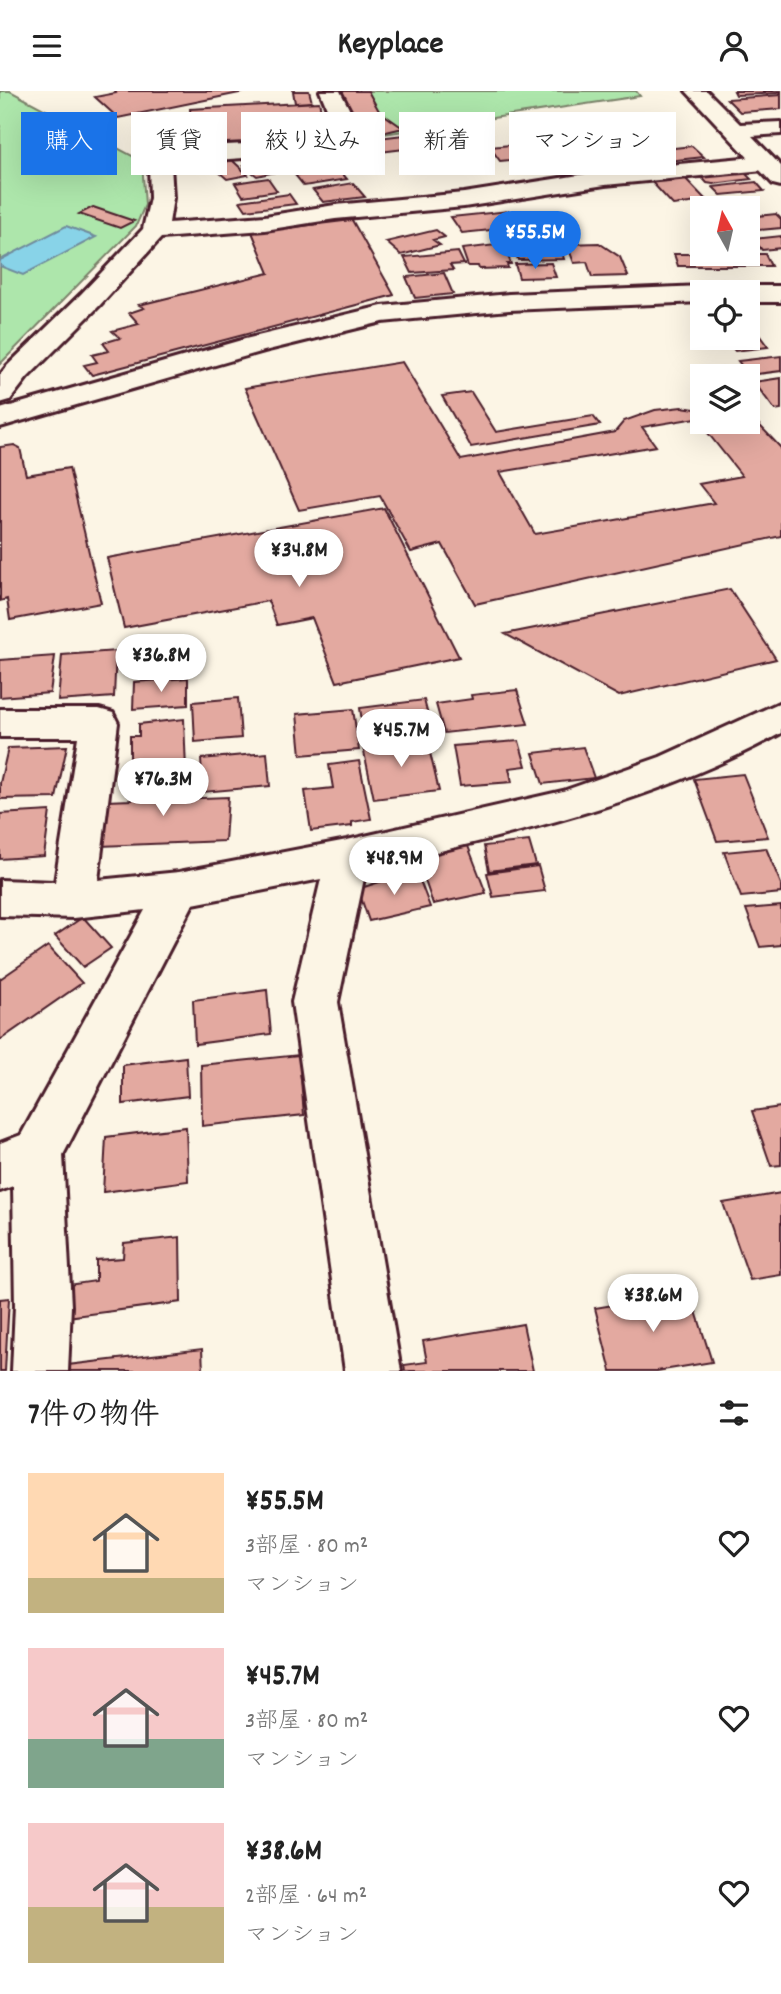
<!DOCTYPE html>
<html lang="ja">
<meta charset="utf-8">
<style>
:root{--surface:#fff;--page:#f2f2f2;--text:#222;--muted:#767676;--accent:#1a73e8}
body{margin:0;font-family:Dekko,"Klee One",sans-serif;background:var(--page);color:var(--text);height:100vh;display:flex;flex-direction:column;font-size:26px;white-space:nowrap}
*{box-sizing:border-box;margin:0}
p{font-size:23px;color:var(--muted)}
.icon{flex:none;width:38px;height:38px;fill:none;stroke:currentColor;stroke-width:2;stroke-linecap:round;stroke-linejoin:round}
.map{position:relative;height:1280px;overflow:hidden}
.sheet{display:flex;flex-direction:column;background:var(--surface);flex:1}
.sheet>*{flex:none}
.banner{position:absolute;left:21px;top:21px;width:740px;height:63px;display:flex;gap:14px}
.needle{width:46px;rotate:352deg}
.controls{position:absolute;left:690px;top:105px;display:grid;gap:14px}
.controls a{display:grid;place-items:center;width:70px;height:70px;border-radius:0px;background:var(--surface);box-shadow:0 7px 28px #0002;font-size:35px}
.price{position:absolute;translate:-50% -60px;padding:0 16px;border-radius:24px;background:#fff;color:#222;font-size:23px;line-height:46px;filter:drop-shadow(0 2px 4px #0008)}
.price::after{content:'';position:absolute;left:50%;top:42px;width:21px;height:16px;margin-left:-10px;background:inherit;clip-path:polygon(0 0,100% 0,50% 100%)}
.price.selected{background:var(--accent);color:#fff}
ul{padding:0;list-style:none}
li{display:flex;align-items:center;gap:21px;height:175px;padding:0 28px}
li span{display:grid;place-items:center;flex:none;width:196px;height:140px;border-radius:0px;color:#555}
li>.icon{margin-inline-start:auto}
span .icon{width:84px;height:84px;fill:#fffc;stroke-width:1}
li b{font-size:30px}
h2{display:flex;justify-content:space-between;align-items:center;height:84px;padding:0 28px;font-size:30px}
.pill{padding:0 24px;border-radius:0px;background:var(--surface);box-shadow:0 7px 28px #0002;font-size:24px;line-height:63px}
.pill.selected{background:var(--accent);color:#fff}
header{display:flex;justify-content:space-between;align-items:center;height:91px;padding:0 28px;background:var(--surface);font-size:32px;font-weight:700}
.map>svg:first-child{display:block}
</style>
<header><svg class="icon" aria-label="menu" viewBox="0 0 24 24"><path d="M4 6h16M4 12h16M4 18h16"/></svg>Keyplace<svg class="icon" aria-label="person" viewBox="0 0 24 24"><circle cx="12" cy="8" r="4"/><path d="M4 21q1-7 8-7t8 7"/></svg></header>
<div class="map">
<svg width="781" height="1280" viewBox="0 0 781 1280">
<rect width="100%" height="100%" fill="#fcf5e5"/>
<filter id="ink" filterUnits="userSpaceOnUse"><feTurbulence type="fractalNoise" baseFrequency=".0143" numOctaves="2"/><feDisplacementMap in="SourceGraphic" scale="14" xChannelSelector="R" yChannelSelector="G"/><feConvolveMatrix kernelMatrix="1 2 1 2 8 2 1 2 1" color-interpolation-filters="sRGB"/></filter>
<g filter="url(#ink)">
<path fill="#ade6ab" stroke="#7c826b" stroke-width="2" d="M 0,0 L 10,0 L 142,70 L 145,114 L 136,135 L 0,273 Z
M 334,0 L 636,0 L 640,5 L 371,45 L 348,22 Z"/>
<path fill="#88d3e8" stroke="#6f8b9c" stroke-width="2" d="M 66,135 L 96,146 L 23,184 L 0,175 L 0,169 Z"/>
<path fill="#e3a9a0" stroke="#4a1f2b" stroke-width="2" fill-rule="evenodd" d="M 115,0 L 249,0 L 118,27 L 95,6 L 116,2 Z
M 293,0 L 309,0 L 312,11 L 295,12 Z
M 341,0 L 368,0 L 379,20 L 403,37 L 382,42 L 353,22 Z
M 734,0 L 781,0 L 781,2 L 736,4 Z
M 781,4 L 781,18 L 740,21 L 727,8 Z
M 319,11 L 328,48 L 175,56 L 174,31 L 191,30 L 190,18 Z
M 659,34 L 668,43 L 663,43 L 670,49 L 593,59 L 578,44 Z
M 403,44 L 407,50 L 415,49 L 421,56 L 372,62 L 362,49 Z
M 570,48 L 583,62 L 500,70 L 490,56 Z
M 692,55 L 704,66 L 649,72 L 638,61 Z
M 628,62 L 642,74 L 589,81 L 576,69 Z
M 333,64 L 337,74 L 293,78 L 289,67 Z
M 232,69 L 248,84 L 227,88 L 211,74 Z
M 267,70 L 280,80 L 257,85 L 244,75 Z
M 338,77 L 347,88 L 304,95 L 295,84 Z
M 741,78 L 751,88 L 713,93 L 707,92 L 698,82 Z
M 682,84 L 707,110 L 673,114 L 649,88 Z
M 268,87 L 277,100 L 243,105 L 235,92 Z
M 756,91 L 764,100 L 721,104 L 713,96 Z
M 353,92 L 365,106 L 323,111 L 313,99 Z
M 289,103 L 296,113 L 246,119 L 240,110 Z
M 741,109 L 753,123 L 747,123 L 747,117 L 725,117 L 719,110 Z
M 93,116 L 134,130 L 120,137 L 79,123 Z
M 509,120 L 520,136 L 462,142 L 451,126 Z
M 776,123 L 781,128 L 781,137 L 747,140 L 747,126 Z
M 352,129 L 394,204 L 92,284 L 84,274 L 97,271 L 92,264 L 109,260 L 103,252 L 120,247 L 112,240 L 139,233 L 129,222 L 144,217 L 139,214 L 269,182 L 252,141 Z
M 436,139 L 445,146 L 433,149 L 440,154 L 401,164 L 386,151 Z
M 534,144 L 539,151 L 515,153 L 511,147 Z
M 781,145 L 781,157 L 762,159 L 753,148 Z
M 599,152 L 620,166 L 628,185 L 592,186 L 587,171 L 574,172 L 567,153 Z
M 504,153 L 511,173 L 507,173 L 508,177 L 479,178 L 478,175 L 468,175 L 462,158 Z
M 747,153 L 752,163 L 765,163 L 771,175 L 678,175 L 674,163 L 747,163 Z
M 560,155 L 564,168 L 518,169 L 514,156 Z
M 458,161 L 464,173 L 450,174 L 453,179 L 412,182 L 404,166 Z
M 551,172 L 556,186 L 519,187 L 515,173 Z
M 444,182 L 453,203 L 415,207 L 406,186 Z
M 757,241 L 768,256 L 735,260 L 725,247 L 747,247 L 747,242 Z
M 781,265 L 781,280 L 749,284 L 738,270 Z
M 402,271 L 461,369 L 615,341 L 624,330 L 655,319 L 682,316 L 702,319 L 702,331 L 747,331 L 747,321 L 781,357 L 781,445 L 475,513 L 442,453 L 411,461 L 380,405 L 299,419 L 245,297 ZM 696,327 L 742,385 L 699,393 L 714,412 L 535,443 L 500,381 L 656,355 L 642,336 Z
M 781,287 L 781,318 L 775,319 L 754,291 Z
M 471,301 L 496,341 L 593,325 L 600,334 L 471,356 L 442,305 Z
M 14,354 L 20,357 L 26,384 L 69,377 L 101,512 L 10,529 L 7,508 L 0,510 L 0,356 Z
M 384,417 L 459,566 L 337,591 L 312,527 L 277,534 L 268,510 L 124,537 L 107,467 Z
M 730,498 L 776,568 L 619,605 L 505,543 Z
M 116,560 L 114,606 L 58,610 L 62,564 Z
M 55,565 L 50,602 L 0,606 L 0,569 Z
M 188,587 L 188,614 L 133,618 L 134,591 Z
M 517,599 L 528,633 L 444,642 L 436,613 L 472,608 L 471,604 Z
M 238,607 L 241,647 L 195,651 L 193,611 Z
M 424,609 L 430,632 L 415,633 L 419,647 L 380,652 L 375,628 L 362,630 L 360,617 Z
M 353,618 L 359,659 L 301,664 L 297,623 Z
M 184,628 L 186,679 L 130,685 L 130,645 L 139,645 L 139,633 Z
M 427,649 L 439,700 L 374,708 L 363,656 Z
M 519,650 L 526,675 L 509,677 L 512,691 L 460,695 L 453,655 Z
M 67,655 L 56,707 L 0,708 L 0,692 L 8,657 Z
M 583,656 L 594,687 L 543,693 L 533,662 Z
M 267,662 L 270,695 L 203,701 L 201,668 Z
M 359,670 L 371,728 L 352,731 L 352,735 L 311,740 L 305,700 L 333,697 L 329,674 Z
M 743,683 L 768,746 L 717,750 L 694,688 Z
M 177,693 L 176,708 L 228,706 L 225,750 L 100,755 L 106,710 L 132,709 L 134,694 Z
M 50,720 L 44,765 L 0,768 L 0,723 Z
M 529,750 L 536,774 L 489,780 L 484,755 Z
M 468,755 L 486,802 L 433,813 L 417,766 Z
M 766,757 L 781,793 L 781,802 L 741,806 L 724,761 Z
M 538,775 L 545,800 L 493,806 L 487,782 Z
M 416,779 L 430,816 L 369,830 L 358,798 Z
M 781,815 L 781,854 L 760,856 L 746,818 Z
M 83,826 L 111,857 L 83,876 L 55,845 Z
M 48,855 L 82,892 L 0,949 L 0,888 Z
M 267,899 L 271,943 L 195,953 L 193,909 Z
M 299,964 L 304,1024 L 202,1035 L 201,974 Z
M 186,966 L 188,1005 L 123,1013 L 123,974 Z
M 781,1016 L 781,1074 L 771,1075 L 752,1020 Z
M 186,1036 L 188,1090 L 103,1101 L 106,1046 Z
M 781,1102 L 781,1184 L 750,1189 L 723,1112 Z
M 180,1146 L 181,1211 L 67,1226 L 68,1194 L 96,1190 L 96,1169 L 123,1167 L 124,1152 Z
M 690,1201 L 712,1271 L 657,1280 L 611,1280 L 595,1217 Z
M 9,1207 L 5,1280 L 0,1280 L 0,1208 Z
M 523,1233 L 533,1280 L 405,1280 L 404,1274 L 427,1271 L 423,1250 Z
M 202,1258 L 203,1280 L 68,1280 L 68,1274 Z"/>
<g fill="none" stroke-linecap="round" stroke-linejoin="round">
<defs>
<path id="minor" d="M 320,0 L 340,0 L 357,33 L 361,49 L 358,54 L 340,60 L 175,72 L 171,74 L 173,107 L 169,132 L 265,125 L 335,114 L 464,102 L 605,80 L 764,65 L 772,67 L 775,72 L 772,77 L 764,79 L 605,94 L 464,116 L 335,128 L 265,139 L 161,147 L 99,215 L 27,287 L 10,309 L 0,312 L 0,284 L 7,275 L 81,203 L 143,138 L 150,107 L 149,72 L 161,61 L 189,56 L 336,48 L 339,46 Z
M 781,611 L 781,642 C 650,714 509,743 366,778 L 338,911 L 401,1280 L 345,1280 L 292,911 L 321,788 L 193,813 L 63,1064 L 71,1215 L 68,1280 L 12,1280 L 15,1215 L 13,1095 L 0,1100 L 0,1052 L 21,1044 L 145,819 L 74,827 L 0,825 L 0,789 L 55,791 L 78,646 L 0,646 L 0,618 L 99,618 L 113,622 L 118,632 L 98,789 L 179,781 L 347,749 L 563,700 L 660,666 Z"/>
<path id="tertiary" d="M 686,0 L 707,0 L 740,33 L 781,31 L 781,43 L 752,45 L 781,75 L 781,95 L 773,93 Z
M 702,195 L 711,198 L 714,201 L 702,201 L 702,211 L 509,219 L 382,231 L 264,260 L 0,336 L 0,318 L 245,248 L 382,215 L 509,203 Z
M 747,195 L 781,195 L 781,211 L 747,211 L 747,201 L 735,201 L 738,198 Z"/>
</defs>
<use href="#minor" stroke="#4a1f2b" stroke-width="6"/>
<use href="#tertiary" stroke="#4a1f2b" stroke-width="6"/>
<use href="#minor" fill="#fcf5e5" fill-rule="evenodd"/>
<use href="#tertiary" fill="#fcf5e5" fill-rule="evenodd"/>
</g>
</g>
</svg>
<div class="controls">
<a><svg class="needle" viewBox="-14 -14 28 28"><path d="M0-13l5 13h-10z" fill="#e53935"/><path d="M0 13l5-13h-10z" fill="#767676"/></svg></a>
<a><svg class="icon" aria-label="locate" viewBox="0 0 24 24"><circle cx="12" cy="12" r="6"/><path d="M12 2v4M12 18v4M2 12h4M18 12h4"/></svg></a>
<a><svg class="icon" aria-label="layers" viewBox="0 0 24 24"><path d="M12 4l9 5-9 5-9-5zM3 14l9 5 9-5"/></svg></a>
</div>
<b class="price selected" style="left:535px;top:180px">¥55.5M</b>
<b class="price" style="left:299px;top:498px">¥34.8M</b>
<b class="price" style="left:161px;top:603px">¥36.8M</b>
<b class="price" style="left:401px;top:678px">¥45.7M</b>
<b class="price" style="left:163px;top:727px">¥76.3M</b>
<b class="price" style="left:394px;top:806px">¥48.9M</b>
<b class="price" style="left:653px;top:1243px">¥38.6M</b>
<div class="banner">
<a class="pill selected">購入</a>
<a class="pill">賃貸</a>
<a class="pill">絞り込み</a>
<a class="pill">新着</a>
<a class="pill">マンション</a>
</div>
</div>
<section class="sheet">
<h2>7件の物件<svg class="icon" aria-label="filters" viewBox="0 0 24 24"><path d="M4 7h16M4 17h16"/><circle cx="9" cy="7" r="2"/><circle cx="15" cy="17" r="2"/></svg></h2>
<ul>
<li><span style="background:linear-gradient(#ffd9b3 75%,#c2b280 0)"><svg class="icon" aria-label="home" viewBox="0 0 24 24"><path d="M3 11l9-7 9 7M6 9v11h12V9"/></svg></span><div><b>¥55.5M</b><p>3部屋 · 80 m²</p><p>マンション</p></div><svg class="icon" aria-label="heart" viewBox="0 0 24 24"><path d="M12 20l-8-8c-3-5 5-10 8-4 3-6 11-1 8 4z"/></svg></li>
<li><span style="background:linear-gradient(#f6c9c9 65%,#7fa58c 0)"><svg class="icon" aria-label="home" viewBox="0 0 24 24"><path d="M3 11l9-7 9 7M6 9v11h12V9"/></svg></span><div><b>¥45.7M</b><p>3部屋 · 80 m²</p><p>マンション</p></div><svg class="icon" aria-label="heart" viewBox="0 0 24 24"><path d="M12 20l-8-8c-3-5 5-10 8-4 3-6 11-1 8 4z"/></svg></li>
<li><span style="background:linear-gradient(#f6c9c9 60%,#c2b280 0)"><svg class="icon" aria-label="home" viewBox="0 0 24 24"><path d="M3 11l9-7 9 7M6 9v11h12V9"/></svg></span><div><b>¥38.6M</b><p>2部屋 · 64 m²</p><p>マンション</p></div><svg class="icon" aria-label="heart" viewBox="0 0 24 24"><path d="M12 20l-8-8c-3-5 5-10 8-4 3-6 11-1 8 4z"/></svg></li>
</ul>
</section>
